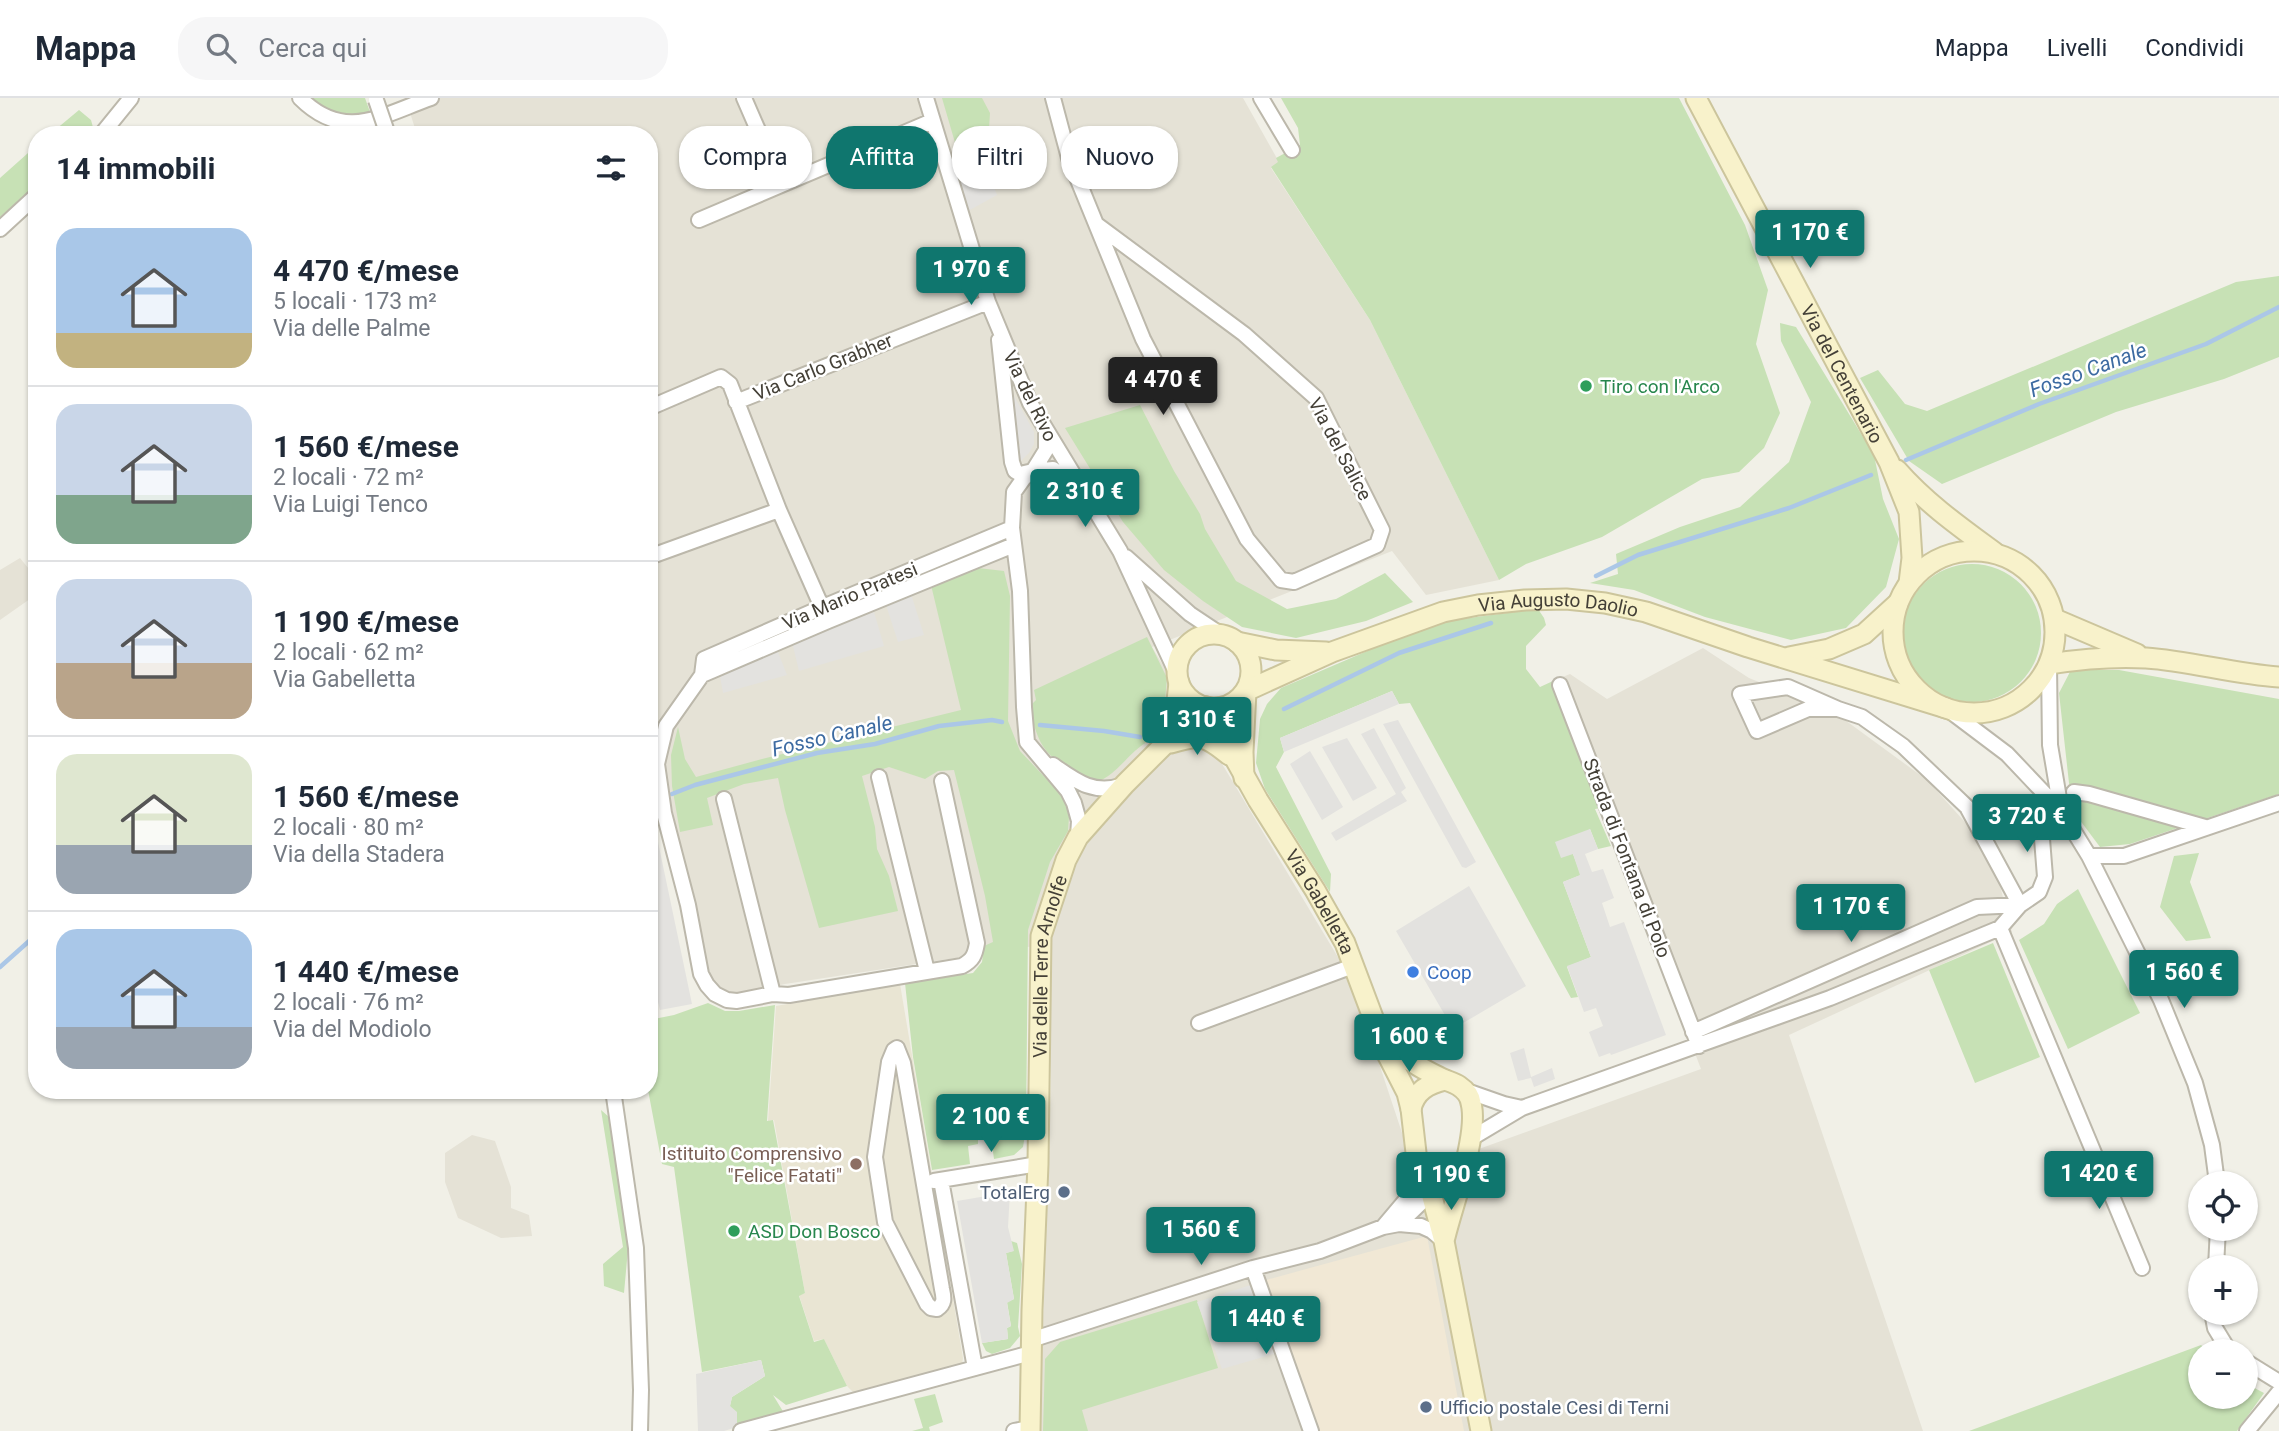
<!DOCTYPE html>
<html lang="it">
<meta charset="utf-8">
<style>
:root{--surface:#fff;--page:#f6f6f7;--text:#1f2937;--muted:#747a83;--line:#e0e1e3;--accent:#0f766e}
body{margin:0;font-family:Roboto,sans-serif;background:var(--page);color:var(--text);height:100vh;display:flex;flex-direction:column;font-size:26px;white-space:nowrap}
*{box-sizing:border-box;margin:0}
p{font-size:23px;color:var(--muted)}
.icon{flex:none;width:38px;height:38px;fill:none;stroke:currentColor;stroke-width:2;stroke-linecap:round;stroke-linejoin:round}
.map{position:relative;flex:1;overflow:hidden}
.side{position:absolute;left:28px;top:28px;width:630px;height:973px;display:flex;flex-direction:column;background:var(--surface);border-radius:28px;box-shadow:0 2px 5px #0004}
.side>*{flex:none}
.guide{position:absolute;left:679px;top:28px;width:665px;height:63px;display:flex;gap:14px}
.controls{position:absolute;left:2188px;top:1073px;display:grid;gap:14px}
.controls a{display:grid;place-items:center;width:70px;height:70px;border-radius:50%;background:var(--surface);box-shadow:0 2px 5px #0004;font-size:35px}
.price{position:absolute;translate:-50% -60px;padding:0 16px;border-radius:7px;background:var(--accent);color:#fff;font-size:23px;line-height:46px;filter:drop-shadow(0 2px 4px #0008)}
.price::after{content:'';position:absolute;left:50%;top:42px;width:21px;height:16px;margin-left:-10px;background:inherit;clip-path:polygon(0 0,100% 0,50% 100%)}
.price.active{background:#222;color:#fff}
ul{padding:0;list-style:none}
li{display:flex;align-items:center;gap:21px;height:175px;padding:0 28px}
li+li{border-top:2px solid var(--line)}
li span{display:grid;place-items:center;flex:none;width:196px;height:140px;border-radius:21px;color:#555}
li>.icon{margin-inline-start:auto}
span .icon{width:84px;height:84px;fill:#fffc;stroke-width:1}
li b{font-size:30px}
h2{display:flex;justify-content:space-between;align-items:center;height:84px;padding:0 28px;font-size:30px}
.tag{padding:0 24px;border-radius:28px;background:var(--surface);box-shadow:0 2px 5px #0004;font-size:24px;line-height:63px}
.tag.active{background:var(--accent);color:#fff}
header{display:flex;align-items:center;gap:42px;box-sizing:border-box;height:98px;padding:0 35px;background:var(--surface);border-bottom:2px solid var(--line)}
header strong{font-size:33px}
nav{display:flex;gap:38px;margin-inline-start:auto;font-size:24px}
.search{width:490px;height:63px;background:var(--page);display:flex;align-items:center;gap:18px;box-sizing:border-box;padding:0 24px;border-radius:28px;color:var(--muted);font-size:26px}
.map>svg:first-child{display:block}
</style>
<header>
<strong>Mappa</strong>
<div class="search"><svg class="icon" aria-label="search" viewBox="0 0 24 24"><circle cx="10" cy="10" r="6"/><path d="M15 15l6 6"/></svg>Cerca qui</div>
<nav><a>Mappa</a><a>Livelli</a><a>Condividi</a></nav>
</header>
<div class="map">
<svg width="2279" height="1333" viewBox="0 0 2279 1333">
<rect width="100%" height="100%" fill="#f1f0e7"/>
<path fill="#e5e2d6" d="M 427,0 L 1243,0 L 1279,64 L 1271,70 L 1370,222 L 1499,482 L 1426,497 L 1392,453 L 1152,549 L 1351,881 L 1415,1074 L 1701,971 L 1553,583 L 1570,576 L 1607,601 L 1703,550 L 1749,580 L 1834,614 L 1927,682 L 1991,753 L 2012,834 L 1789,937 L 1923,1333 L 1025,1333 L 1040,1323 L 1051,981 L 1047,846 L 785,886 L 735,897 L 720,892 L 710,883 L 667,687 L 649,695 L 649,37 L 417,37 L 408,8 Z
M 20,460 L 37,481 L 37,496 L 0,522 L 0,472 Z
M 472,1037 L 495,1043 L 511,1089 L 511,1110 L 529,1117 L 532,1138 L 501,1140 L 458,1120 L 445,1084 L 445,1055 Z"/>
<path fill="#f1e8d5" d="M 1427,1138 L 1464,1333 L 1318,1333 L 1266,1182 Z"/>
<path fill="#e9e5d3" d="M 900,886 L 963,1260 L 962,1267 L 866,1295 L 854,1295 L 847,1288 L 824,1241 L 814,1243 L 799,1197 L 805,1195 L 774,1022 L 768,1023 L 776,908 Z"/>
<path fill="#c7e1b5" d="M 311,0 L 365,0 L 370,14 C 345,22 330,20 311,0 Z
M 942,0 L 982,0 L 990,15 L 989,31 L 968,49 L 956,48 Z
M 1281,0 L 1679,0 L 1745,127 L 1768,192 L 1756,246 L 1780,315 L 1764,350 L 1739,374 L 1702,381 L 1602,439 L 1526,466 L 1499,482 L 1370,222 L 1271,69 L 1278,64 L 1276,60 L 1300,47 L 1298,30 Z
M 79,12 L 91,22 L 94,33 L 90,37 L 49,37 Z
M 37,47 L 37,86 L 0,119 L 0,80 Z
M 2279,178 L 2279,259 L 2224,281 L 2116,314 L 1942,386 L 1909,363 L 1860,280 L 1878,272 L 1905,306 L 1927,313 L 2236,184 Z
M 1780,225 L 1796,229 L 1874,357 L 1883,401 L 1899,441 L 1886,489 L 1846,530 L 1791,542 L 1705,519 L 1634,492 L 1590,485 L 1618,476 L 1616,456 L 1680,429 L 1740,409 L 1789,364 L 1811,304 L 1781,243 Z
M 1140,307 L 1174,373 L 1200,416 L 1205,431 L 1236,483 L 1287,511 L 1336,501 L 1385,475 L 1413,504 L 1366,523 L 1296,540 L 1242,529 L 1203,503 L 1164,472 L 1123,424 L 1065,330 Z
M1903 535a69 69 0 1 1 138 0a69 69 0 1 1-138 0Z
M 978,470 L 1004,473 L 1010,498 L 1008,623 L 1020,653 L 1055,690 L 1065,704 L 1069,719 L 1068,733 L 1050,764 L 1028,832 L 1026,1031 L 1023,1049 L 1014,1057 L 994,1061 L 991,1040 L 978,1040 L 978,1046 L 968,1048 L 970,1066 L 932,1072 L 913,959 L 905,885 L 973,875 L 982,864 L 984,848 L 993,844 L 985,798 L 954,672 L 938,673 L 925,681 L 889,669 L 862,678 L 875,729 L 877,751 L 889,778 L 898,813 L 819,830 L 785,712 L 778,680 L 744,686 L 707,700 L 713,727 L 680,734 L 672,688 L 671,657 L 678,629 L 685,661 L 696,679 L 762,661 L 961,612 L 931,487 Z
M 1538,511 L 1544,520 L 1546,527 L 1526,548 L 1526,571 L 1540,589 L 1553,583 L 1601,710 L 1595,711 L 1611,748 L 1598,751 L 1590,731 L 1573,756 L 1581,777 L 1563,784 L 1591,859 L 1567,869 L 1578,899 L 1571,900 L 1410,605 L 1399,606 L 1392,593 L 1280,640 L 1284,654 L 1276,669 L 1331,776 L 1330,794 L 1265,691 L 1256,665 L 1260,621 L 1267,606 L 1281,590 L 1407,536 L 1446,523 Z
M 1147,539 L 1167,580 L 1164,615 L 1155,623 L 1151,642 C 1129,652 1119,676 1097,684 C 1054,665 1038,657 1030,608 L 1036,602 L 1034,592 Z
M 2071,572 L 2119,572 L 2279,601 L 2279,696 L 2130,746 L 2100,749 L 2076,717 L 2069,685 L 2059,595 Z
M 2199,755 L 2190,784 L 2211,840 L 2186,843 L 2160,809 L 2174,758 Z
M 2078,791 L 2140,915 L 2068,951 L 2019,842 L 2044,826 L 2057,806 Z
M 1993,845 L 2040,959 L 1975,985 L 1929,872 Z
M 708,905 L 725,913 L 739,913 L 775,907 L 767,1023 L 773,1022 L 805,1195 L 799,1198 L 814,1244 L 824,1241 L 847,1288 L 786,1307 L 773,1297 L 784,1315 L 737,1329 L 730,1308 L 732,1299 L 765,1278 L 761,1262 L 702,1274 L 674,1069 L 662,1066 L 648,992 L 649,992 L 649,922 L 674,917 Z
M 601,1012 L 609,1019 L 628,1151 L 624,1195 L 604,1188 L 603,1166 L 623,1149 Z
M 1011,1143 L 1017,1145 L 1022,1166 L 1018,1229 L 1020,1238 L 1010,1250 L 992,1256 L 986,1253 L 982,1245 L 1008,1241 L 1007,1230 L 1011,1228 L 1007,1204 L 1014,1201 L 1006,1155 L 1013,1153 Z
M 1197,1202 L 1218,1270 L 1082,1312 L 1088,1333 L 1043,1333 L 1045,1261 L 1060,1244 Z
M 2201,1247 L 2208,1253 L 2200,1253 L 2200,1298 L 2245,1298 L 2245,1285 L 2264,1295 L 2237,1333 L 1969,1333 Z
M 935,1296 L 943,1324 L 929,1329 L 930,1333 L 912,1333 L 923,1330 L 914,1301 Z"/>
<path fill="#e3e2df" d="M 979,48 L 997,97 L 968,113 L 950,60 Z
M 1009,289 L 1034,334 L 1034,346 L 1029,355 L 1019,365 L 1016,352 L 1020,346 L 1011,316 Z
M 911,496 L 924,537 L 898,544 L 885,504 Z
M 874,514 L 884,548 L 799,573 L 792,544 Z
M 776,549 L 787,577 L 723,595 L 719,573 Z
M 1392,593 L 1399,606 L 1284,654 L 1280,640 Z
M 1398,622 L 1476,764 L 1466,770 L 1462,769 L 1383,626 Z
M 1374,630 L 1406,690 L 1401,694 L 1407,703 L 1336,743 L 1331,735 L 1396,696 L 1361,636 Z
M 1347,640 L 1377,690 L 1353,703 L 1322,649 Z
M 1310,653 L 1343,709 L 1322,722 L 1290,666 Z
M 1590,731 L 1598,751 L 1585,756 L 1592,774 L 1603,771 L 1614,800 L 1602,805 L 1610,829 L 1624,824 L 1666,937 L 1611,957 L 1610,955 L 1599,959 L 1589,934 L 1603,928 L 1596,910 L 1584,914 L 1567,868 L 1591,859 L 1563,784 L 1580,777 L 1573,756 L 1561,760 L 1555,744 Z
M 649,741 L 658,744 L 692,906 L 660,912 L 649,867 Z
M 1469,788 L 1526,888 L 1453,931 L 1396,833 Z
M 1524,950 L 1531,979 L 1552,970 L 1555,981 L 1534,989 L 1531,980 L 1518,983 L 1510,955 Z
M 1010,1094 L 1008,1129 L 1014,1153 L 1006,1155 L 1014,1201 L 1007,1205 L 1011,1228 L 1007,1230 L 1008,1241 L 982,1245 L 957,1103 Z
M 1254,1186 L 1277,1255 L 1222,1271 L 1197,1204 Z
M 761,1262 L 765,1278 L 732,1299 L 730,1308 L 737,1314 L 737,1329 L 724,1333 L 698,1333 L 696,1276 Z"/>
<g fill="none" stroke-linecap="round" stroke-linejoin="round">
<path stroke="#abc7e7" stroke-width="4.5" d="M 1906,362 L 2039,306 L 2206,246 L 2279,209
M 1596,478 L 1638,457 L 1789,410 L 1871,377
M 1284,611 L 1399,555 L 1491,525
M 1040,627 L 1104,633 L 1140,639
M 672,696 L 695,687 L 817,655 L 875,646 L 939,628 L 992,622 L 1002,624
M 649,705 L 650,705
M 0,869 L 37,836"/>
<defs>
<path id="street" d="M 300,0 C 344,44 380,18 431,0
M 744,0 L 781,85
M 926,0 L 988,204 L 1030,305 L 1120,453 L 1177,576
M 1053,0 L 1069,60 L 1143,241 L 1247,441 L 1281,482 L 1294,484 L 1377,447 L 1382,432 L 1316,300 L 1244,236 L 1096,126
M 1261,0 L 1292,52
M 101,37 L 131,0
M 699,122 L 932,23
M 0,131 L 37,97
M 999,242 L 1012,364 L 1015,373 L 1020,376 L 1033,373 L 1046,352 L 1046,335
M 736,304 L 988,204
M 649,310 L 721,279 L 730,286 L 779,412 L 828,523
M 1074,386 L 1053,371 L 1033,373 L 1024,380 L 1014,394 L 1012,430 L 1020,493 L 1024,609 L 1027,644 L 1068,693 L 1074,705 L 1079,723 L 1078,739
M 649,459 L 779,412
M 1126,459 L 1190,516 L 1220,536
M 2049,566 L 2050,647 L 2061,712
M 702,577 L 828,523 L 1014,447
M 1560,587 L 1699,948
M 1946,610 L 2007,656 L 2062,714 L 2089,758 L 2161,902 L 2195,985 L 2212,1047 L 2217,1085
M 1838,611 L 1788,589 L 1740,596 L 1757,633 L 1808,611 L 1838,611 L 1862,619 L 1903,648 L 1967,709 L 2020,807
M 1053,667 C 1077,684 1094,697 1124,687
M 879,679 L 927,873
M 942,683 L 977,845 C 975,857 973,862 962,868 L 789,897 L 773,896 L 737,903 L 727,902 L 715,896 L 707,887 L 701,876 L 688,807 L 664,715 L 657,666 L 666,628 L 702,577 L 704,561 L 823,509 L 1012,430
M 2074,694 L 2089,696 L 2205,729
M 724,701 L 773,896
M 2089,758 L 2124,758 L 2279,705
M 2000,830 L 2142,1170
M 1199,925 L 1353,868
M 1693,934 L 1977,809 L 2020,807
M 897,950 L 903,965 L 942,1191 C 944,1200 945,1206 937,1211 L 931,1210 L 927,1206 L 885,1124 L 875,1059 L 889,964 L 894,952 Z
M 613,992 L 636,1150 L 641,1292 L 640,1333
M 1464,992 L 1504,1006 L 1522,1010
M 1470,1041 L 1522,1010 L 1830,900 L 2000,830 L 2020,807 L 2039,794 L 2045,779 L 2041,728 L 2044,717
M 941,1082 L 975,1270
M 934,1083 L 1038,1066
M 1399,1126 L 1431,1095
M 1383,1129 L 1410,1097 L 1419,1081
M 2216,1169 L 2218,1130
M 1253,1170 L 1311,1333
M 2212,1214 L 2215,1230 L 2229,1253
M 1031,1242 L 1253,1170 L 1320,1153 L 1383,1129 L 1399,1126 L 1421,1128 L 1432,1133 L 1444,1143
M 2245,1263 L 2279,1284
M 741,1333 L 1031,1255
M 1014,1333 L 1030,1330
M 2247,1333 L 2279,1294"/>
<g id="secondary">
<path id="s1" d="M 1696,0 L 1889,364 L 1909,414 L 1912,460 L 1909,485"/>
<path d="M 1897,372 C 1926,405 1960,429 1994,454"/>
<circle cx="1974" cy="534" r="81"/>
<path d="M 2055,521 L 2137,556"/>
<circle cx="1214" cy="573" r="37"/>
<path d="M 1237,544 L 1276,552 L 1326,554"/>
<path d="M 1789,559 L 1829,551 L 1864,536 L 1898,505"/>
<path d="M 2049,566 C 2081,561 2113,558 2146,560 C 2190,563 2234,576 2279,579"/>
<path id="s2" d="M 1206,609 L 1258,702 L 1315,792 L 1345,845 L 1386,954 L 1407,995 L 1411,1011 L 1419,1081 L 1431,1095 L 1444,1143 L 1481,1333"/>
<path d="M 1165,643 L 1175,619 L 1179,585"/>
<path d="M 1171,645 C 1200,636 1205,637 1229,657"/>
<path id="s3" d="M 1244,680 L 1243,654 L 1246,593 L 1332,554 L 1443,514 L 1478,507 L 1525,502 L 1566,501 L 1605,505 L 1646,514 L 1748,549 L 1946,610"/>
<path d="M 1386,941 C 1402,959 1418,969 1439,979 C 1446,983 1453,984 1459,988 C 1465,992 1470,998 1471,1005 C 1479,1036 1453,1106 1445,1139"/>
<path d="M 1411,1011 C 1415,993 1428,986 1445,982"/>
<path id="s4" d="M 1030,1333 L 1032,1212 L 1038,1066 L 1041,838 L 1066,762 L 1078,739 L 1125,686 L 1163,648 L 1206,609"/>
</g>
</defs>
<use href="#street" stroke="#bcb8ab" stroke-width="18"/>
<use href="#secondary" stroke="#ccc59c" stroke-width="23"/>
<use href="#street" stroke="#fff" stroke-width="14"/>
<use href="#secondary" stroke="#f8f2cb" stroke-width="19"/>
<defs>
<path id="street-bridge" d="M 376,2 L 388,37"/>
</defs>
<use href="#street-bridge" stroke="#bcb8ab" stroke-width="18" stroke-linecap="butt"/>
<use href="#street-bridge" stroke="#fff" stroke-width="14"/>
</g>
<g fill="#2e9e5b" stroke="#fff" stroke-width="2.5">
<circle cx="1586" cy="288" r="7"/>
<circle cx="734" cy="1133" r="7"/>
</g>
<circle fill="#3f7fe0" stroke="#fff" stroke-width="2.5" cx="1413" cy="874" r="7"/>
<circle fill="#8d6e63" stroke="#fff" stroke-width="2.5" cx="856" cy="1066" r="7"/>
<g fill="#5c6f8a" stroke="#fff" stroke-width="2.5">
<circle cx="1064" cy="1094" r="7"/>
<circle cx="1426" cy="1309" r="7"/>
</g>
<g text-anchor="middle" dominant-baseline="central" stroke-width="5" stroke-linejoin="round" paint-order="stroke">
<g font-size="19" fill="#444037" stroke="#fff">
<text transform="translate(823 269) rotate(-22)">Via Carlo Grabher</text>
<text stroke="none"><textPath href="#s1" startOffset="312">Via del Centenario</textPath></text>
<text transform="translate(1030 298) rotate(64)">Via del Rivo</text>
<text transform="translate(1340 351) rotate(62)">Via del Salice</text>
<text transform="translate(850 498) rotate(-23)">Via Mario Pratesi</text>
<text stroke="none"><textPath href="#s3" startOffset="416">Via Augusto Daolio</textPath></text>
<text transform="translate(1627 760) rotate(69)">Strada di Fontana di Polo</text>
<text stroke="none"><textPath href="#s2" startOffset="226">Via Gabelletta</textPath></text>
<text stroke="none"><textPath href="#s4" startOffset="466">Via delle Terre Arnolfe</textPath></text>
</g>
<g font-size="19" fill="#27864d" stroke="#fff" text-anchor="start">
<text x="1600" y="288">Tiro con l'Arco</text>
<text x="748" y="1133">ASD Don Bosco</text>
</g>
<g font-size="19" fill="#366cbe" stroke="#fff" text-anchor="start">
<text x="1427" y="874">Coop</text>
</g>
<g font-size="19" fill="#785e54" stroke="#fff" text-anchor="end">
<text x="842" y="1055">Istituito Comprensivo<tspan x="842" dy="22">"Felice Fatati"</tspan></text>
</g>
<g font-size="19" fill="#4e5e75" stroke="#fff" text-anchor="end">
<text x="1050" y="1094">TotalErg</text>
<text x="1440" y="1309" text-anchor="start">Ufficio postale Cesi di Terni</text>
</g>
<g font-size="21" font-style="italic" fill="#3d6ba2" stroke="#fff">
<text transform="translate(2088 272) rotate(-20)">Fosso Canale</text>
<text transform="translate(832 638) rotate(-13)">Fosso Canale</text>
</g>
</g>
</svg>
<div class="controls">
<a><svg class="icon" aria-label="locate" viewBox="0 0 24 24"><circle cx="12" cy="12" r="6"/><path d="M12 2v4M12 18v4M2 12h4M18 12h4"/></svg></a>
<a>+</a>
<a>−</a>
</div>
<b class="price" style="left:1810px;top:172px">1 170 €</b>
<b class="price" style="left:971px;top:209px">1 970 €</b>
<b class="price active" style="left:1163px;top:319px">4 470 €</b>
<b class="price" style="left:1085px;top:431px">2 310 €</b>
<b class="price" style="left:1197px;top:659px">1 310 €</b>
<b class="price" style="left:2027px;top:756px">3 720 €</b>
<b class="price" style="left:1851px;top:846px">1 170 €</b>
<b class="price" style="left:2184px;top:912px">1 560 €</b>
<b class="price" style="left:1409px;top:976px">1 600 €</b>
<b class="price" style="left:991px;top:1056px">2 100 €</b>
<b class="price" style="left:2099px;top:1113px">1 420 €</b>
<b class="price" style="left:1451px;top:1114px">1 190 €</b>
<b class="price" style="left:1201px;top:1169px">1 560 €</b>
<b class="price" style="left:1266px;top:1258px">1 440 €</b>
<div class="guide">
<a class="tag">Compra</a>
<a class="tag active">Affitta</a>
<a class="tag">Filtri</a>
<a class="tag">Nuovo</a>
</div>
<section class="side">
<h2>14 immobili<svg class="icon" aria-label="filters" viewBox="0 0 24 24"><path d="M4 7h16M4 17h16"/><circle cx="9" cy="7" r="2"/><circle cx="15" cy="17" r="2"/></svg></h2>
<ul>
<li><span style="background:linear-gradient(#a9c7e8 75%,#c2b280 0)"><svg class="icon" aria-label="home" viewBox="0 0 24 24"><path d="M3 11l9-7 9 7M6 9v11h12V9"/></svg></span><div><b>4 470 €/mese</b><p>5 locali · 173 m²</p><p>Via delle Palme</p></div></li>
<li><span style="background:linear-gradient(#c9d6e8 65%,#7fa58c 0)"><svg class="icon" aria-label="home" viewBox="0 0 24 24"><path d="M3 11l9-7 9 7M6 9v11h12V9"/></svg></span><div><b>1 560 €/mese</b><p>2 locali · 72 m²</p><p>Via Luigi Tenco</p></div></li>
<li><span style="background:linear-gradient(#c9d6e8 60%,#b9a48a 0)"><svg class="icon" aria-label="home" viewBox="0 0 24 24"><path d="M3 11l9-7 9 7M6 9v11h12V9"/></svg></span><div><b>1 190 €/mese</b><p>2 locali · 62 m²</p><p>Via Gabelletta</p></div></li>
<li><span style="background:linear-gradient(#dfe7d0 65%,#9aa5b1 0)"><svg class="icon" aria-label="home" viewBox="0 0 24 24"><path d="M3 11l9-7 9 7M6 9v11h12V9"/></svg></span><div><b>1 560 €/mese</b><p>2 locali · 80 m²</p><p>Via della Stadera</p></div></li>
<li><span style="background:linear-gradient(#a9c7e8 70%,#9aa5b1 0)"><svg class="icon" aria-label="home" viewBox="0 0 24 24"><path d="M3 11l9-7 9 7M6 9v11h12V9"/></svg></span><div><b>1 440 €/mese</b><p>2 locali · 76 m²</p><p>Via del Modiolo</p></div></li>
</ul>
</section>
</div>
